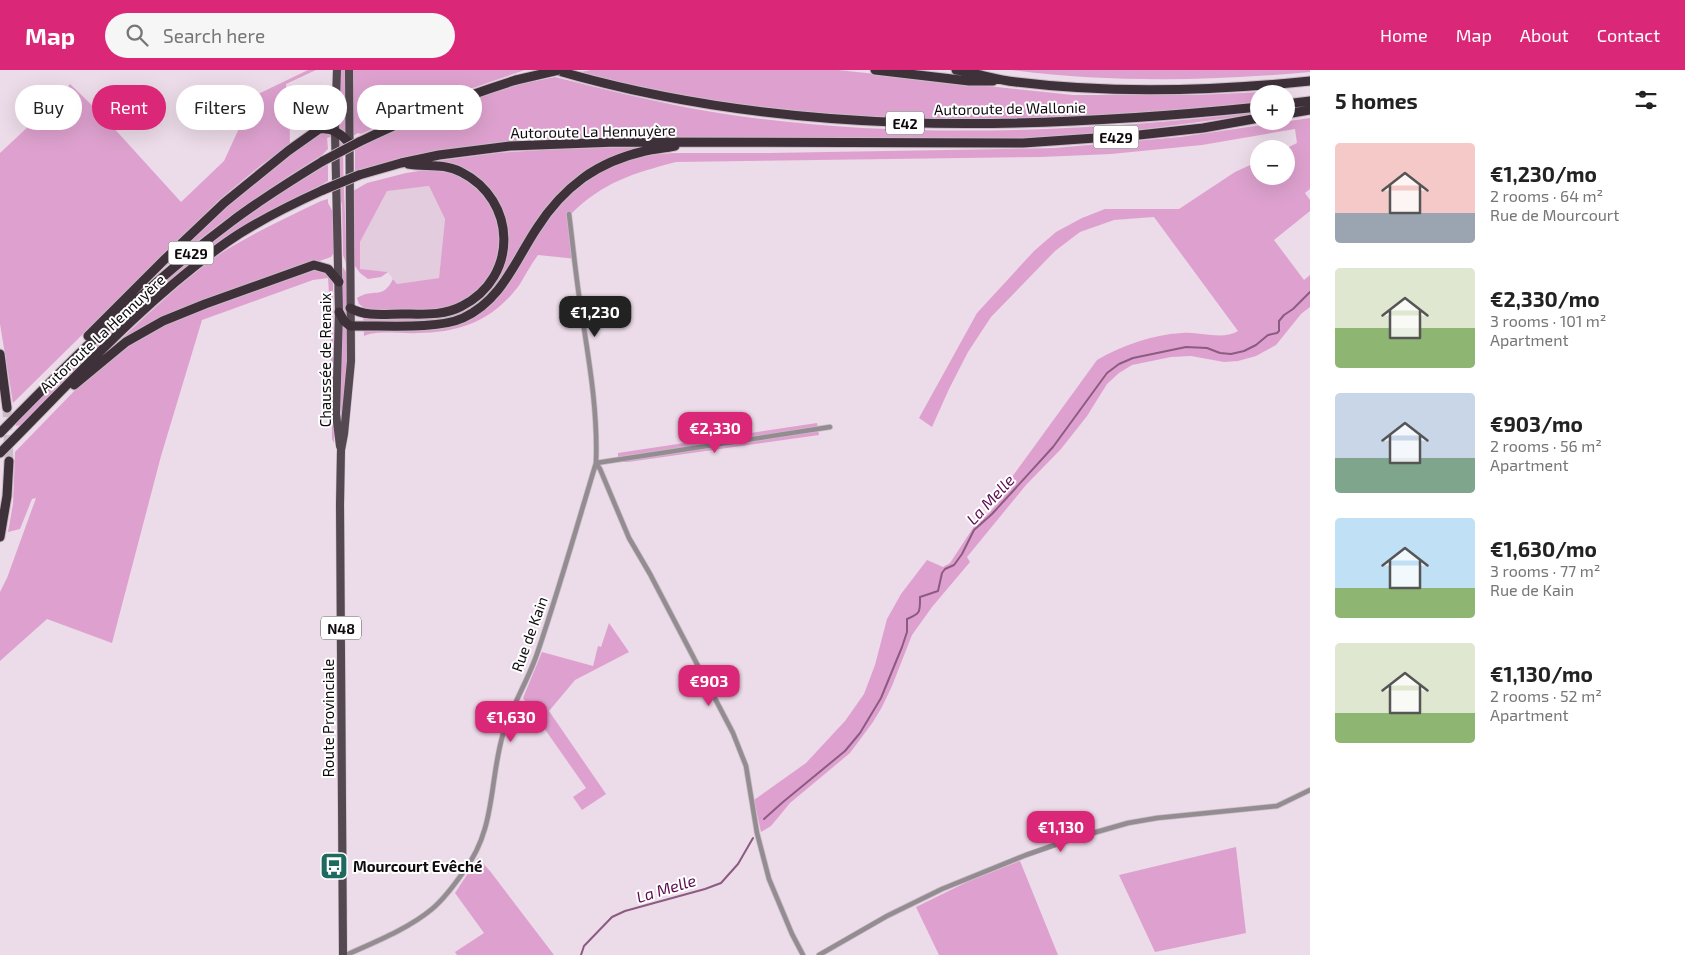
<!DOCTYPE html>
<meta charset="utf-8">
<style>
:root{--surface:#fff;--page:#f6f6f6;--text:#222;--muted:#767676;--accent:#db2777}
body{margin:0;font-family:"Exo 2",sans-serif;background:var(--page);color:var(--text);height:100vh;display:flex;flex-direction:column;font-size:19px;white-space:nowrap}
*{box-sizing:border-box;margin:0}
p{font-size:16px;color:var(--muted)}
.icon{flex:none;width:28px;height:28px;fill:none;stroke:currentColor;stroke-width:2;stroke-linecap:round;stroke-linejoin:round}
.map{position:relative;flex:1;overflow:hidden}
.side{display:flex;flex-direction:column;background:var(--surface);width:375px}
.side>*{flex:none}
.guide{position:absolute;left:15px;top:15px;width:475px;height:45px;display:flex;gap:10px}
.buttons{position:absolute;left:1250px;top:15px;display:grid;gap:10px}
.buttons a{display:grid;place-items:center;width:45px;height:45px;border-radius:50%;background:var(--surface);box-shadow:0 5px 20px #0002;font-size:25px}
.price{position:absolute;translate:-50% -42px;padding:0 11px;border-radius:10px;background:var(--accent);color:#fff;font-size:16px;line-height:32px;filter:drop-shadow(0 1px 2px #0008)}
.price::after{content:'';position:absolute;left:50%;top:30px;width:15px;height:11px;margin-left:-8px;background:inherit;clip-path:polygon(0 0,100% 0,50% 100%)}
.price.active{background:#222;color:#fff}
ul{padding:0;list-style:none}
li{display:flex;align-items:center;gap:15px;height:125px;padding:0 25px}
li span{display:grid;place-items:center;flex:none;width:140px;height:100px;border-radius:5px;color:#555}
li>.icon{margin-inline-start:auto}
span .icon{width:60px;height:60px;fill:#fffc;stroke-width:1}
li b{font-size:21px}
h2{display:flex;justify-content:space-between;align-items:center;height:60px;padding:0 25px;font-size:21px}
.pill{padding:0 18px;border-radius:22px;background:var(--surface);box-shadow:0 5px 20px #0002;font-size:18px;line-height:45px}
.pill.active{background:var(--accent);color:#fff}
header{display:flex;align-items:center;gap:30px;box-sizing:border-box;height:70px;padding:0 25px;background:var(--accent);color:#fff}
header strong{font-size:24px}
nav{display:flex;gap:28px;margin-inline-start:auto;font-size:18px}
.search{width:350px;height:45px;background:var(--page);display:flex;align-items:center;gap:12px;box-sizing:border-box;padding:0 18px;border-radius:28px;color:var(--muted);font-size:19px}
main{display:flex;flex:1;min-height:0}
.map>svg:first-child{display:block}
</style>
<header>
<strong>Map</strong>
<div class="search"><svg class="icon" aria-label="search" viewBox="0 0 24 24"><circle cx="10" cy="10" r="6"/><path d="M15 15l6 6"/></svg>Search here</div>
<nav><a>Home</a><a>Map</a><a>About</a><a>Contact</a></nav>
</header>
<main>
<div class="map">
<svg width="1310" height="885" viewBox="0 0 1310 885">
<rect width="100%" height="100%" fill="#ecdbe8"/>
<path fill="#e3ccdd" d="M 429,116 L 445,149 L 439,208 L 397,214 L 388,202 L 359,199 L 360,172 L 387,120 Z"/>
<path fill="#dea1cf" d="M 308,0 L 316,0 L 286,14 L 287,28 L 289,28 L 290,74 L 260,96 L 219,130 L 13,333 L 0,254 L 0,83 L 62,25 L 70,14 L 101,44 L 181,132 L 224,91 L 254,26 Z
M 339,0 L 345,0 L 346,66 L 339,60 Z
M 352,0 L 525,0 L 426,34 L 361,64 L 358,63 L 353,66 Z
M 591,0 L 838,0 L 1073,25 L 1194,25 L 1263,22 L 1263,24 L 1259,24 L 1259,32 C 1085,52 906,59 732,34 C 679,26 628,15 576,3 Z
M 1012,0 L 1310,0 L 1310,2 C 1211,11 1111,13 1012,0 Z
M 555,7 C 614,22 672,36 732,45 C 906,70 1084,62 1259,42 L 1259,44 L 1146,59 L 1026,69 L 562,70 L 361,102 L 359,100 L 355,101 L 355,80 L 388,61 L 476,25 L 520,14 Z
M 1310,48 L 1310,119 L 1305,123 L 1310,130 L 1310,141 L 1274,170 L 1304,210 L 1310,205 L 1310,237 L 1301,244 L 1276,275 L 1256,286 L 1238,291 L 1224,292 L 1191,286 L 1171,287 L 1132,295 L 1119,303 L 1107,314 L 1087,346 L 1061,379 L 1026,415 L 967,487 L 970,492 L 932,537 L 912,565 L 892,616 L 882,637 L 873,652 L 850,683 L 790,733 L 771,756 L 761,762 L 754,730 L 806,693 L 845,651 L 864,624 L 875,595 L 887,549 L 901,524 L 927,490 L 943,497 L 950,493 L 977,452 L 987,445 L 1014,415 L 1009,411 L 1097,290 C 1123,275 1151,265 1182,263 C 1201,261 1221,271 1238,261 L 1154,147 L 1114,150 L 1080,162 L 1055,181 L 991,247 L 968,282 L 949,319 L 932,357 L 919,348 L 977,243 L 1034,181 L 1056,162 L 1082,148 L 1105,139 L 1179,139 L 1235,102 L 1259,91 L 1259,106 L 1286,106 L 1286,79 L 1285,79 L 1297,73 L 1295,59 L 1202,75 L 1111,84 L 1041,87 L 676,92 C 634,103 603,112 571,144 L 577,189 L 538,185 C 531,194 526,204 520,214 C 494,250 461,263 417,263 C 402,264 377,260 364,266 L 363,237 L 359,234 L 357,228 C 374,217 382,231 393,209 L 397,214 L 439,208 L 445,149 L 429,116 L 387,121 L 360,172 L 360,199 L 388,202 L 381,207 L 368,209 L 360,203 L 355,196 L 353,121 L 367,113 L 406,103 L 432,99 L 436,91 L 497,83 L 556,79 L 644,77 L 646,85 L 674,83 L 770,83 L 1054,78 L 1180,67 Z
M 321,62 L 332,63 L 332,66 L 327,68 L 328,79 L 322,85 C 258,124 198,168 141,217 L 234,127 Z
M 341,70 L 343,75 C 343,116 346,156 347,196 L 343,185 L 342,134 L 339,127 L 339,73 Z
M 328,95 L 328,111 L 228,168 L 21,355 L 16,356 L 16,351 C 71,296 125,242 185,192 C 227,156 275,126 321,96 Z
M 328,129 L 328,133 L 333,142 L 333,184 L 331,187 L 200,233 L 105,284 C 141,251 178,214 217,186 C 250,164 286,148 321,131 Z
M 343,197 L 347,204 L 347,246 L 345,247 L 343,242 Z
M 317,198 L 325,200 L 333,210 L 334,373 L 332,369 L 330,241 L 328,208 L 313,210 L 202,250 L 161,386 L 112,573 L 47,549 L 0,591 L 0,522 L 7,508 L 36,428 L 32,429 L 20,459 L 8,462 L 13,434 L 15,382 L 81,314 L 133,273 L 155,260 L 191,243 Z
M 340,247 L 347,258 L 347,298 L 341,373 Z
M 817,353 L 819,365 L 628,392 L 618,392 L 618,383 Z
M 609,553 L 629,582 L 575,610 L 549,641 L 606,724 L 582,740 L 573,727 L 586,718 L 523,628 L 542,582 L 593,596 L 598,576 L 601,577 Z
M 1236,777 L 1246,863 L 1155,882 L 1119,805 Z
M 478,788 L 490,801 L 554,885 L 457,885 L 455,882 L 484,863 L 455,823 Z
M 1020,791 L 1058,885 L 939,885 L 916,837 L 967,812 Z"/>
<g fill="none" stroke-linecap="round" stroke-linejoin="round">
<path stroke="#8c5b81" stroke-width="2" d="M 764,749 L 783,732 L 845,681 L 860,663 L 881,628 L 902,577 L 907,562 L 907,549 C 921,543 920,542 920,527 L 938,521 L 942,503 L 945,499 L 954,495 L 962,484 L 974,460 L 992,444 L 1053,377 L 1107,303 L 1119,294 L 1133,288 L 1186,277 L 1207,278 L 1220,283 L 1231,284 L 1244,281 L 1256,275 L 1268,265 L 1277,263 L 1279,261 L 1279,251 L 1284,245 L 1293,239 L 1310,222
M 581,885 L 584,876 L 612,847 L 625,841 L 705,819 L 721,813 L 738,794 L 753,768"/>
<path stroke="#cbbcc7" stroke-width="9" stroke-dasharray="9 4.5" stroke-linecap="butt" d="M 7,338 L 9,391"/>
<defs>
<path id="street" d="M 596,393 L 600,399 L 629,468 L 650,504 L 733,663 L 746,696 L 757,763 L 769,809 L 792,864 L 803,885
M 596,393 L 830,357
M 346,885 C 375,872 408,859 432,839 C 444,829 455,814 464,801 C 496,759 489,712 503,664 C 512,635 529,609 538,581 C 559,519 577,456 596,393 C 598,341 589,291 581,239 C 576,208 573,176 569,144
M 819,885 L 887,846 L 942,819 L 1026,785 L 1072,769 L 1128,753 L 1157,748 L 1277,736 L 1310,720"/>
<path id="primary" d="M 337,0 L 335,61 L 339,242 L 336,344 L 340,376
M 343,885 L 340,434 L 341,380 L 344,364 L 351,291 L 349,0"/>
<path id="highway" d="M 555,0 C 784,67 1024,61 1259,37
M 875,0 L 969,11 L 993,11
M 956,0 C 976,3 996,10 1016,12 C 1113,24 1212,21 1310,11
M 1286,34 L 1310,31
M 1286,44 L 1310,40
M 319,59 C 332,57 341,63 349,73
M 359,72 C 410,47 462,27 516,10
M 359,105 L 401,93 L 439,85 L 510,76 L 617,72 L 1023,73 L 1139,65 L 1203,58 L 1259,48
M 350,238 C 366,247 385,244 402,244 C 422,244 444,246 462,236 C 519,207 517,130 461,102 C 444,93 426,97 408,94
M 339,242 L 344,251 L 350,256 C 381,255 437,260 463,248 C 502,230 515,191 537,158 C 549,139 564,122 583,108 C 601,95 623,86 645,81 C 655,79 665,78 675,76
M 88,266 L 165,189 L 224,133 L 288,81 L 319,59 L 336,40
M 0,284 L 7,338
M 74,315 L 126,272 L 163,251 L 205,234 L 314,195 L 328,199 L 339,212
M 0,363 C 73,288 147,215 231,152 C 260,130 292,110 323,91
M 0,383 C 73,310 142,232 227,172 C 257,151 290,135 323,120
M 0,467 L 7,426 L 9,391"/>
</defs>
<use href="#street" stroke="#c9bac5" stroke-width="6"/>
<use href="#primary" stroke="#c9bac5" stroke-width="9"/>
<use href="#highway" stroke="#c9bac5" stroke-width="11"/>
<use href="#street" stroke="#938c91" stroke-width="4.5"/>
<use href="#primary" stroke="#544851" stroke-width="8"/>
<use href="#highway" stroke="#3e313a" stroke-width="9"/>
<defs>
<path id="highway-bridge" d="M 516,10 L 559,0
M 323,91 L 359,72
M 323,120 L 359,105"/>
</defs>
<use href="#highway-bridge" stroke="#c9bac5" stroke-width="11" stroke-linecap="butt"/>
<use href="#highway-bridge" stroke="#3e313a" stroke-width="9"/>
</g>
<defs>
<symbol id="bus-square" viewBox="-11 -11 22 22"><rect x="-9" y="-9" width="18" height="18" rx="4" fill="#1f6961" stroke="#fff"/><path d="M-5-6H5V4H4V6H2V4H-2V6H-4V4H-5ZM-3.5-4V0h7V-4ZM-3.5 1.2v1.5H-2V1.2ZM2 1.2v1.5H3.5V1.2Z" fill="#fff"/></symbol>
</defs>
<g fill-rule="evenodd">
<use href="#bus-square" x="318" y="780" width="32" height="32"/>
</g>
<g text-anchor="middle" dominant-baseline="central" stroke-width="4" stroke-linejoin="round" paint-order="stroke">
<g fill="#fff" stroke="#575456" stroke-width="1">
<rect x="886" y="41.5" width="38" height="23" rx="4"/>
<rect x="1093.5" y="55.5" width="45" height="23" rx="4"/>
<rect x="168.5" y="171.5" width="45" height="23" rx="4"/>
<rect x="321" y="546.5" width="40" height="23" rx="4"/>
</g>
<g font-size="14" font-weight="bold" fill="#0f0a0e">
<text x="905" y="53">E42</text>
<text x="1116" y="67">E429</text>
<text x="191" y="183">E429</text>
<text x="341" y="558">N48</text>
</g>
<g font-size="15" fill="#0f0a0e" stroke="#fff">
<text transform="translate(1010 38) rotate(-1)">Autoroute de Wallonie</text>
<text transform="translate(593 61) rotate(-1)">Autoroute La Hennuyère</text>
<text transform="translate(102 263) rotate(-43)">Autoroute La Hennuyère</text>
<text transform="translate(325 290) rotate(-90)">Chaussée de Renaix</text>
<text transform="translate(529 564) rotate(-70)">Rue de Kain</text>
<text transform="translate(328 648) rotate(-90)">Route Provinciale</text>
</g>
<g font-size="15" font-weight="bold" fill="#0f0a0e" stroke="#fff" text-anchor="start">
<text x="353" y="796">Mourcourt Evêché</text>
</g>
<g font-size="16" font-style="italic" fill="#5e0c52" stroke="#fff">
<text transform="translate(990 429) rotate(-47)">La Melle</text>
<text transform="translate(666 818) rotate(-17)">La Melle</text>
</g>
</g>
</svg>
<div class="buttons">
<a>+</a>
<a>−</a>
</div>
<b class="price active" style="left:595px;top:268px">€1,230</b>
<b class="price" style="left:715px;top:384px">€2,330</b>
<b class="price" style="left:709px;top:637px">€903</b>
<b class="price" style="left:511px;top:673px">€1,630</b>
<b class="price" style="left:1061px;top:783px">€1,130</b>
<div class="guide">
<a class="pill">Buy</a>
<a class="pill active">Rent</a>
<a class="pill">Filters</a>
<a class="pill">New</a>
<a class="pill">Apartment</a>
</div>
</div>
<section class="side">
<h2>5 homes<svg class="icon" aria-label="filters" viewBox="0 0 24 24"><path d="M4 7h16M4 17h16"/><circle cx="9" cy="7" r="2"/><circle cx="15" cy="17" r="2"/></svg></h2>
<ul>
<li><span style="background:linear-gradient(#f6c9c9 70%,#9aa5b1 0)"><svg class="icon" aria-label="home" viewBox="0 0 24 24"><path d="M3 11l9-7 9 7M6 9v11h12V9"/></svg></span><div><b>€1,230/mo</b><p>2 rooms · 64 m²</p><p>Rue de Mourcourt</p></div></li>
<li><span style="background:linear-gradient(#dfe7d0 60%,#8fb573 0)"><svg class="icon" aria-label="home" viewBox="0 0 24 24"><path d="M3 11l9-7 9 7M6 9v11h12V9"/></svg></span><div><b>€2,330/mo</b><p>3 rooms · 101 m²</p><p>Apartment</p></div></li>
<li><span style="background:linear-gradient(#c9d6e8 65%,#7fa58c 0)"><svg class="icon" aria-label="home" viewBox="0 0 24 24"><path d="M3 11l9-7 9 7M6 9v11h12V9"/></svg></span><div><b>€903/mo</b><p>2 rooms · 56 m²</p><p>Apartment</p></div></li>
<li><span style="background:linear-gradient(#bfe0f5 70%,#8fb573 0)"><svg class="icon" aria-label="home" viewBox="0 0 24 24"><path d="M3 11l9-7 9 7M6 9v11h12V9"/></svg></span><div><b>€1,630/mo</b><p>3 rooms · 77 m²</p><p>Rue de Kain</p></div></li>
<li><span style="background:linear-gradient(#dfe7d0 70%,#8fb573 0)"><svg class="icon" aria-label="home" viewBox="0 0 24 24"><path d="M3 11l9-7 9 7M6 9v11h12V9"/></svg></span><div><b>€1,130/mo</b><p>2 rooms · 52 m²</p><p>Apartment</p></div></li>
</ul>
</section>
</main>
